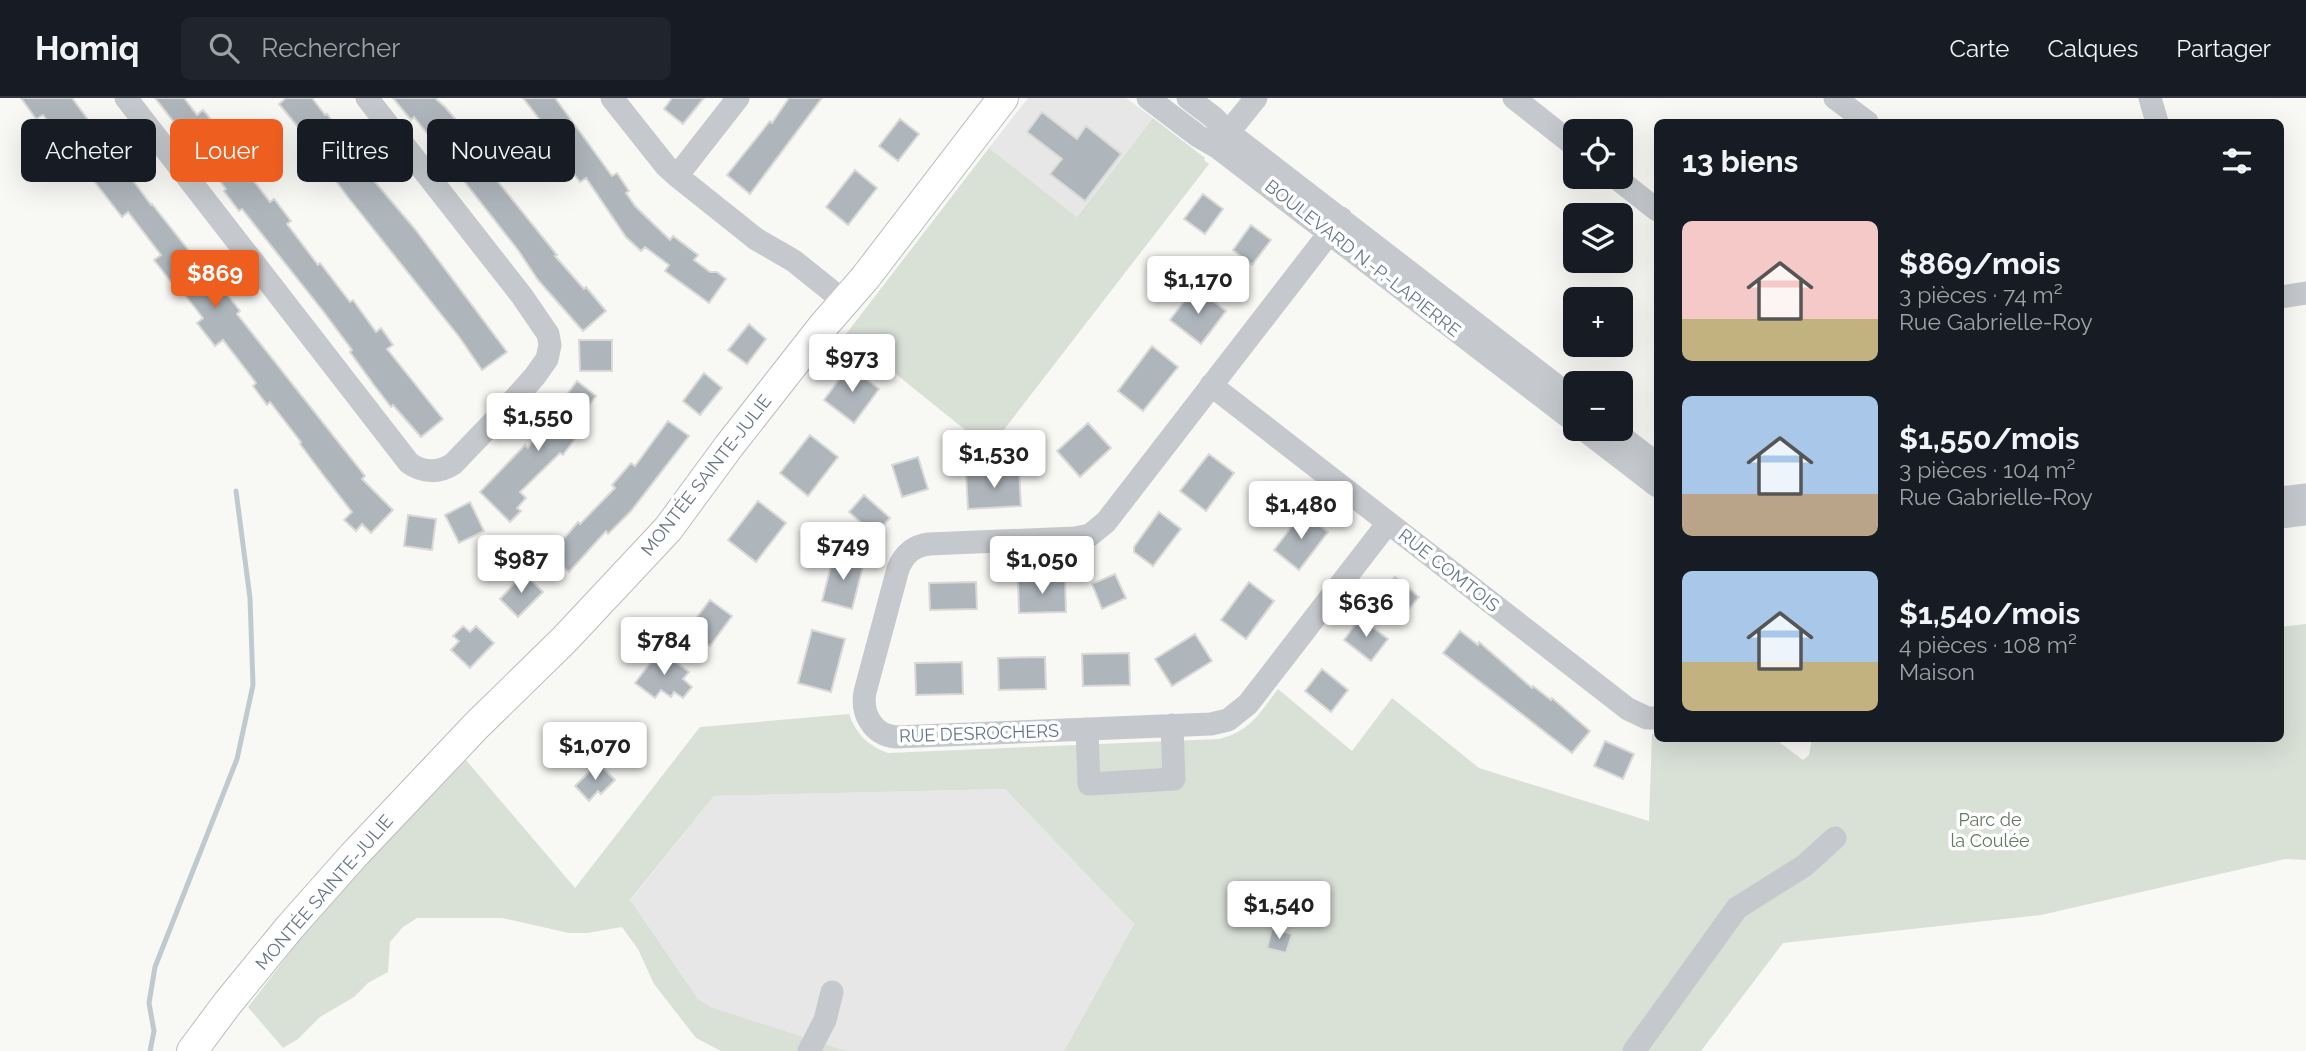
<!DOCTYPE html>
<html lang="fr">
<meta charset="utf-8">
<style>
:root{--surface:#171b24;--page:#20242c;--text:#f1f3f6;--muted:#9ea1a6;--line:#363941;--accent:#ed5e1f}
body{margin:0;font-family:Raleway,sans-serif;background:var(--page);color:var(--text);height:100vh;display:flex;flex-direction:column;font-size:26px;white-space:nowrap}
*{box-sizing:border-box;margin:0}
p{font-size:23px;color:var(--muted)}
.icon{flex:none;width:38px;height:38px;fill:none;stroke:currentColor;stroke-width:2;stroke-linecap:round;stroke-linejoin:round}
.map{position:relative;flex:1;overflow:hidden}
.sheet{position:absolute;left:1654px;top:21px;width:630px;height:623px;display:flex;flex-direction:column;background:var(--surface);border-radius:10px;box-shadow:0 7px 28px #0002}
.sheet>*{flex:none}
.hud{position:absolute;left:21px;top:21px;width:665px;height:63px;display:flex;gap:14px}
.buttons{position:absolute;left:1563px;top:21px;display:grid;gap:14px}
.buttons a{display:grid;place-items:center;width:70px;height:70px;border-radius:10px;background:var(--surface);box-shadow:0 7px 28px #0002;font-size:35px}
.price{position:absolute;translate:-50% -60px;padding:0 16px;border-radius:7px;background:#fff;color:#222;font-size:23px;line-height:46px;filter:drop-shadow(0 2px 4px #0008)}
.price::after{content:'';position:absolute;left:50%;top:42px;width:21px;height:16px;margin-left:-10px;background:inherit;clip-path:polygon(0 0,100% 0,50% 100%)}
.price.selected{background:var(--accent);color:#fff}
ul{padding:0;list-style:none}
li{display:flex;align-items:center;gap:21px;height:175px;padding:0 28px}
li span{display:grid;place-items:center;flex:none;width:196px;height:140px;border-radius:10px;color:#555}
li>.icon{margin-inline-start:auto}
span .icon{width:84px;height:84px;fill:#fffc;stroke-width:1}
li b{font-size:30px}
h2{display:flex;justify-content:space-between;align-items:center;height:84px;padding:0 28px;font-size:30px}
.pill{padding:0 24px;border-radius:10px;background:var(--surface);box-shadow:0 7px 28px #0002;font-size:24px;line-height:63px}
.pill.selected{background:var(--accent);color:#fff}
header{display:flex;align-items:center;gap:42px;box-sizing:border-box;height:98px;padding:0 35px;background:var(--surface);border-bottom:2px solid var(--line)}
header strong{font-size:33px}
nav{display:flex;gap:38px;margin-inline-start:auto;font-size:24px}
.search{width:490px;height:63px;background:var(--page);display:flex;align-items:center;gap:18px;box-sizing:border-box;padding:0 24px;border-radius:10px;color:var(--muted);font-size:26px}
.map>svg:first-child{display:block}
</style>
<header>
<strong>Homiq</strong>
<div class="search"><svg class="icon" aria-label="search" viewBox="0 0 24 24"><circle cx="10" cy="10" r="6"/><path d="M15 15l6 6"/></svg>Rechercher</div>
<nav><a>Carte</a><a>Calques</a><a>Partager</a></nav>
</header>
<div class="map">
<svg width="2306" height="953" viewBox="0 0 2306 953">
<rect width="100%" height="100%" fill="#f8f8f5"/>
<path fill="#e6e7e6" d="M 1028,0 L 1126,0 L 1153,20 L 1077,119 L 989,50 Z
M 1005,691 L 1134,826 L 1064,953 L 847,953 L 711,909 L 698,901 L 630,803 L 714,698 Z"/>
<path fill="#d9e0d6" d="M 1153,20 L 1205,60 L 1204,62 L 1209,66 L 989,351 L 846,236 L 989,50 L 1077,119 Z
M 2306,526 L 2306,762 L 2285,761 L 2041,817 L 1783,845 L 1701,953 L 1064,953 L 1134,826 L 1005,691 L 714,698 L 630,802 L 698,901 L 711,909 L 847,953 L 721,953 L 696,940 L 654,886 L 638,851 L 622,829 L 587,835 L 569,835 L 502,820 L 417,820 L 403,829 L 390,844 L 388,874 L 368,885 L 354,899 L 320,919 L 298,941 L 283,950 L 248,909 L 312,826 L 389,741 L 466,662 L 575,790 L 700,629 L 849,616 C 856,636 868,648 888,655 L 1219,641 C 1251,633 1259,616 1278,591 L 1352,653 L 1392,600 L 1479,670 L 1649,723 L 1652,636 L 1657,636 L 1657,640 L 1775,641 L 1803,662 L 1809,657 L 1812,640 L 2280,640 L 2280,529 Z"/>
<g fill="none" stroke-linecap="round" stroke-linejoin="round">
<path stroke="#bfcacf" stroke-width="5" d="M 150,953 L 154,933 L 149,905 L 155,869 L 237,661 L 253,587 L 250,500 L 236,393"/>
</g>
<path fill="#aeb6bc" stroke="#d9dad7" stroke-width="2" d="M 21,0 L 72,0 L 151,107 L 152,106 L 208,177 L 210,175 L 240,213 L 237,216 L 365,378 L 362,381 L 393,412 L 371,435 L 362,426 L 356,433 L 344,422 L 352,414 L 324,378 L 300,346 L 301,344 L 270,304 L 267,307 L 253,288 L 256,285 L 223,242 L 215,248 L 197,225 L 203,220 L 174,183 L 172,185 L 154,162 L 161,157 L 128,114 L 122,119 L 43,17 L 36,21 Z
M 155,0 L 184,0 L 197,17 L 203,12 L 234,49 L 238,45 L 248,58 L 240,65 L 270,104 L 274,101 L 291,123 L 287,126 L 318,167 L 320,165 L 350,204 L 353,202 L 376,234 L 381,230 L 393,247 L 387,251 L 443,321 L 421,339 L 393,307 L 391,309 L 374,287 L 350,254 L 352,252 L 323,213 L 242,111 L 239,113 L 224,93 L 226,91 Z
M 286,0 L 312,0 L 325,17 L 327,16 L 366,70 L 364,71 L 415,131 L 507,254 L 482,272 L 460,240 L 347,98 L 325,68 L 328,65 L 279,6 Z
M 393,0 L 435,0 L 445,9 L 463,30 L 461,31 L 484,62 L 482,64 L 557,157 L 555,158 L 584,191 L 586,189 L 606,213 L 583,233 L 538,182 L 518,152 L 414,19 L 411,22 Z
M 523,0 L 555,0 L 612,78 L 617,75 L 629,93 L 626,95 L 635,108 L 670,142 L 673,138 L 698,157 L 694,162 L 710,174 L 717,174 L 726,181 L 709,205 L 665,173 L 669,167 L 645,149 L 641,153 L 626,139 L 586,80 L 580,84 L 564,63 L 543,34 L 547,31 Z
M 672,0 L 704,0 L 683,26 L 664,11 Z
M 789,0 L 822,0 L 750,96 L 727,77 L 770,23 L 772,25 Z
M 1042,14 L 1077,41 L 1086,28 L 1121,56 L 1085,103 L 1050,76 L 1062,61 L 1027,34 Z
M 900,21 L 919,36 L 898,63 L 879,48 Z
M 855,72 L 877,90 L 848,127 L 826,109 Z
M 1203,96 L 1223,111 L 1205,136 L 1184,121 Z
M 1251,127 L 1271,142 L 1252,167 L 1233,152 Z
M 1195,189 L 1226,213 L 1201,246 L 1170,222 Z
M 749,226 L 766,241 L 747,266 L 728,252 Z
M 579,242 L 612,242 L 612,273 L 580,273 Z
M 1152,248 L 1178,269 L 1143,313 L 1118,293 Z
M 849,268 L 879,291 L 854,325 L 824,302 Z
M 704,275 L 722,290 L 700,317 L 683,303 Z
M 577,283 L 596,298 L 573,329 L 580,334 L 563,357 L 560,355 L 520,394 L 526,400 L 517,410 L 521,413 L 510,424 L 480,394 L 525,347 L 528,350 Z
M 668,323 L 689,338 L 631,413 L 608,436 L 606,433 L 569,474 L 550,457 L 578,424 L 580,426 L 615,390 L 612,387 L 631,365 L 635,368 Z
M 1088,325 L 1111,350 L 1080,379 L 1057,353 Z
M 810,337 L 838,359 L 808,398 L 780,375 Z
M 1209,356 L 1234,375 L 1206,413 L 1180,393 Z
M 918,359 L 928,391 L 902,399 L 892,367 Z
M 1019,373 L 1021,408 L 968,411 L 966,376 Z
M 864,397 L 890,420 L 875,437 L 849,414 Z
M 758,403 L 786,425 L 756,464 L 728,442 Z
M 470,404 L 484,433 L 459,445 L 445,417 Z
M 1159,414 L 1181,431 L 1153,468 L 1134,454 L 1134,449 Z
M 1302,415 L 1328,434 L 1299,472 L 1274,452 Z
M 408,417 L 436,421 L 432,452 L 404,448 Z
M 834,456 L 864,464 L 852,511 L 822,503 Z
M 524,475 L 543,494 L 518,519 L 500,501 Z
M 1115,476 L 1126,500 L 1102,511 L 1092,486 Z
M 1395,479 L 1419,499 L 1403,518 L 1379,498 Z
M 1065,481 L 1066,514 L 1019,515 L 1018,483 Z
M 976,484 L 977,511 L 930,512 L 929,485 Z
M 1249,484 L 1274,503 L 1246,541 L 1221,522 Z
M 710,502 L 732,518 L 710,548 L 688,531 Z
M 1360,520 L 1388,541 L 1371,563 L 1344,542 Z
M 463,528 L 470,534 L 476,528 L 494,545 L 470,570 L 451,552 L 459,543 L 453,538 Z
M 812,532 L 845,541 L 831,594 L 798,585 Z
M 1460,533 L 1478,547 L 1479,544 L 1532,590 L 1533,588 L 1551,602 L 1552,600 L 1590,633 L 1572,655 L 1443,555 Z
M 1195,536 L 1212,563 L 1172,588 L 1155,561 Z
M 660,552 L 689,574 L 683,581 L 692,589 L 683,600 L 674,594 L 671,599 L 661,592 L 655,600 L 635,585 Z
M 1129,555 L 1130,587 L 1083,588 L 1082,556 Z
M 1045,559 L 1046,591 L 999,592 L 998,560 Z
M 962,564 L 963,596 L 916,597 L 915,565 Z
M 1322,571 L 1348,592 L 1331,614 L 1305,593 Z
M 1605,643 L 1634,656 L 1623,681 L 1594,668 Z
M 598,665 L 615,682 L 601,696 L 598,693 L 589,703 L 575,688 Z
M 1272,830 L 1292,836 L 1286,855 L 1267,850 Z"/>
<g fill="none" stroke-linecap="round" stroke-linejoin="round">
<defs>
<path id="major" d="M 192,953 L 227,906 L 290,829 L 353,758 L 476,628 L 564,542 L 668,431 L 729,348 L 824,227 L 865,180 L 1003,0"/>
</defs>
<use href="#major" stroke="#b8bcc0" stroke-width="32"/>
<path stroke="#c5c9cd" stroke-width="23" d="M 126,0 L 409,365 C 423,375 439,375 453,366 L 502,315 L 535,278 L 547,261 L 550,247 L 548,236 L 522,198 L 367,0
M 612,0 L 666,68 L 677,78 L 756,141 L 794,163 L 845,204
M 1148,0 L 1198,38 L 1217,49 L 1575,324
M 1188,0 L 1213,19 L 1228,34 L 1575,302
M 1514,0 L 1575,48
M 1835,0 L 1867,24
M 2150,0 L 2157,24
M 1219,46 L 1256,0
M 677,78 L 738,0
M 1615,79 L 1657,112
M 1341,120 L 1106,424 L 1090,437 L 1075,440 L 929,446 C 913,448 904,456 898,471 L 865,594 C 861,616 873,637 896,639 L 1211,626 L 1228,622 L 1248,606 L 1388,425
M 2280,199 L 2306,195
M 1211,287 L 1628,611 L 1647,620 L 1657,620
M 1583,331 L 1657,388
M 1612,331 L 1657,366
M 2280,400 L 2306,397
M 2280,419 L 2306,416
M 1087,631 L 1089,686 L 1174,681 L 1172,627
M 809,953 L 825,922 L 832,894
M 1634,953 L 1737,810 L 1804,768 L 1835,740"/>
<use href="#major" stroke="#fff" stroke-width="30"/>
</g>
<g text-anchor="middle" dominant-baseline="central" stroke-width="7" stroke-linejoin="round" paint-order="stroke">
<g font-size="18" fill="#657688" stroke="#fff">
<text transform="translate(1363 160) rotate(38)">BOULEVARD N.-P.-LAPIERRE</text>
<text transform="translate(706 377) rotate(-52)">MONTÉE SAINTE-JULIE</text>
<text transform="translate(1449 472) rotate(38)">RUE COMTOIS</text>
<text transform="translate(979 635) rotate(-2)">RUE DESROCHERS</text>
<text transform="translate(324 794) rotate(-49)">MONTÉE SAINTE-JULIE</text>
</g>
<g font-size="18" fill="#647960" stroke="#fff">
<text x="1990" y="721">Parc de<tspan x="1990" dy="21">la Coulée</tspan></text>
</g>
</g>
</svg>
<div class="buttons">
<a><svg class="icon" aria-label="locate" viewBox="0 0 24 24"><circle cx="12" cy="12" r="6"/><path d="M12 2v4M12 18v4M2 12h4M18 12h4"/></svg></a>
<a><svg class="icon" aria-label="layers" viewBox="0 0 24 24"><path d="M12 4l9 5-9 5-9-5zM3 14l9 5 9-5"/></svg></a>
<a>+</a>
<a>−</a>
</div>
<b class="price selected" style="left:215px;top:212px">$869</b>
<b class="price" style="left:1198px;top:218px">$1,170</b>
<b class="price" style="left:852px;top:296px">$973</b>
<b class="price" style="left:538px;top:355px">$1,550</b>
<b class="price" style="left:994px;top:392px">$1,530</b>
<b class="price" style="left:1301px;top:443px">$1,480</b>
<b class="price" style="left:843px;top:484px">$749</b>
<b class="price" style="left:521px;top:497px">$987</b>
<b class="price" style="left:1042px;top:498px">$1,050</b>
<b class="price" style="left:1366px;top:541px">$636</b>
<b class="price" style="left:664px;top:579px">$784</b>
<b class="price" style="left:595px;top:684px">$1,070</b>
<b class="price" style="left:1279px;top:843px">$1,540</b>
<div class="hud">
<a class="pill">Acheter</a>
<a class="pill selected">Louer</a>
<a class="pill">Filtres</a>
<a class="pill">Nouveau</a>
</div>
<section class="sheet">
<h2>13 biens<svg class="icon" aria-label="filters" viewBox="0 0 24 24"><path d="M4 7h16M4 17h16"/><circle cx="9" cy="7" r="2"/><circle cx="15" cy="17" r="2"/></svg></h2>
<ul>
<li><span style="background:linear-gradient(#f6c9c9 70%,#c2b280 0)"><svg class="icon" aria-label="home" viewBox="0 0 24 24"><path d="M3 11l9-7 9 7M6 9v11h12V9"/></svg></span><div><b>$869/mois</b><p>3 pièces · 74 m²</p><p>Rue Gabrielle-Roy</p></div></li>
<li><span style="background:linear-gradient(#a9c7e8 70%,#b9a48a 0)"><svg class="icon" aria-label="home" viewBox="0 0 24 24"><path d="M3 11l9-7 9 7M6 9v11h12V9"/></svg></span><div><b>$1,550/mois</b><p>3 pièces · 104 m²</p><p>Rue Gabrielle-Roy</p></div></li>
<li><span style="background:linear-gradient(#a9c7e8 65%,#c2b280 0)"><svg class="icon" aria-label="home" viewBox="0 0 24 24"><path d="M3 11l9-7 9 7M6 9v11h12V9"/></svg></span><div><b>$1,540/mois</b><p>4 pièces · 108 m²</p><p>Maison</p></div></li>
</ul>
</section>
</div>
